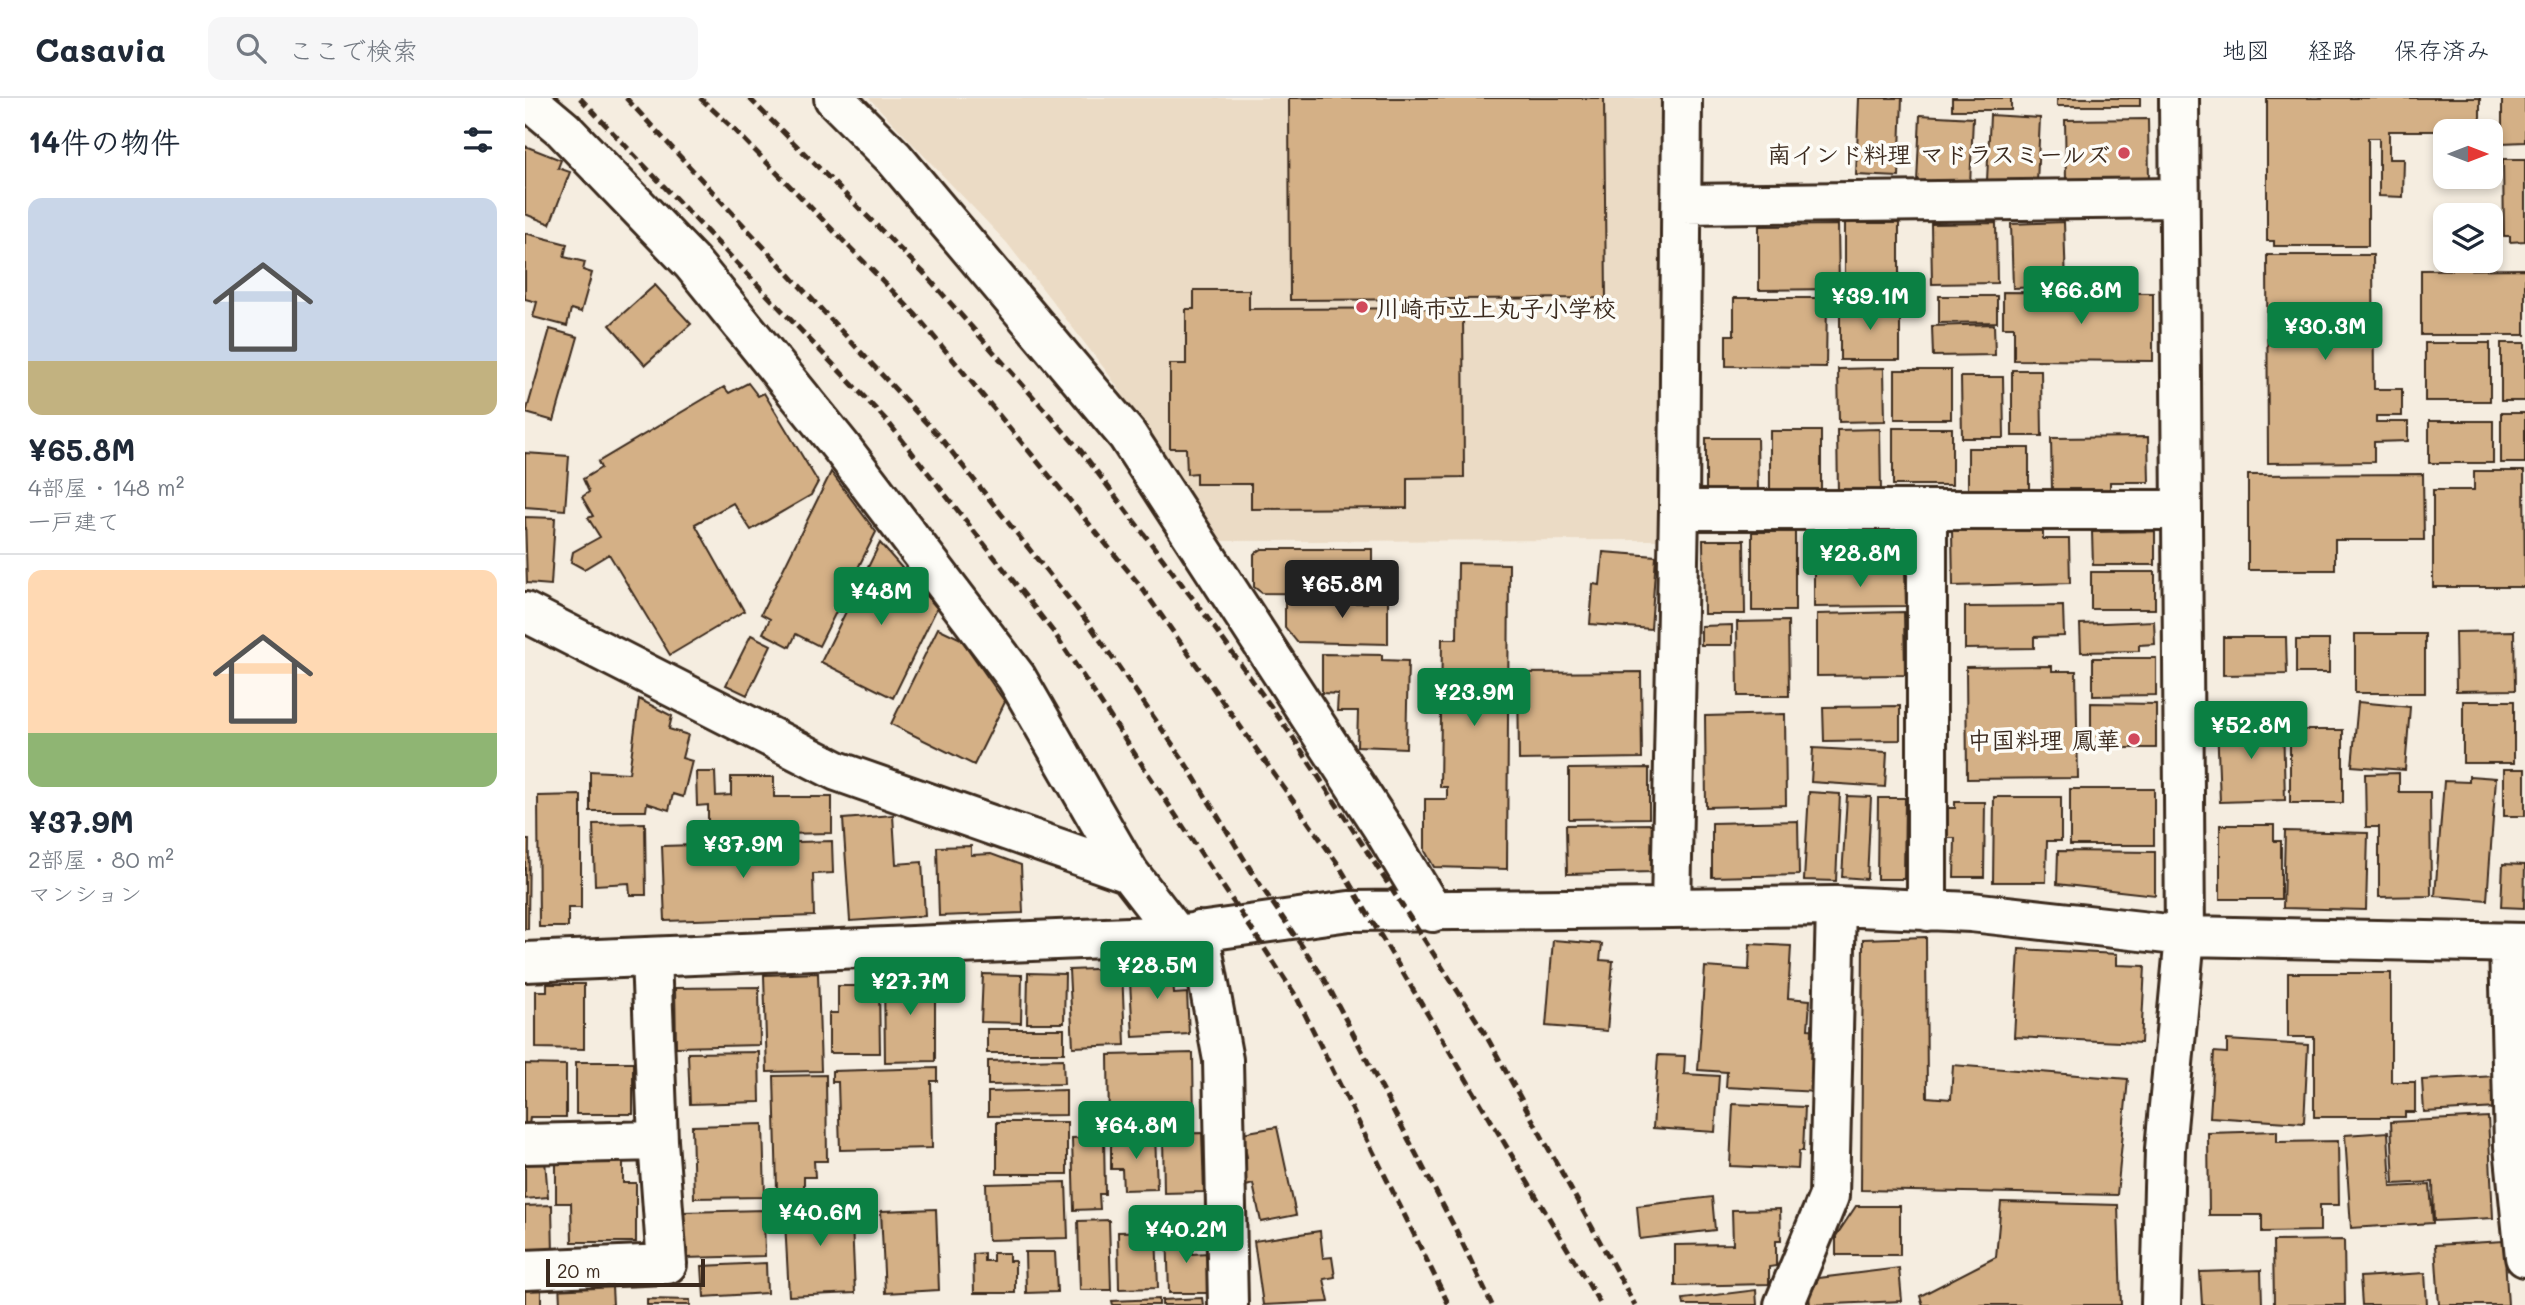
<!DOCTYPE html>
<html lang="ja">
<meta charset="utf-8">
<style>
:root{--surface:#fff;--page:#f6f6f7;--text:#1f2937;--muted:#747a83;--line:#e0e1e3;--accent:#0b8043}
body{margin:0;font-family:Mali,"Klee One",sans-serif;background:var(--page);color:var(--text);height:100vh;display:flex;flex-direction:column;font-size:26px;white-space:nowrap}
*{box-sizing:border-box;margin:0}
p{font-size:23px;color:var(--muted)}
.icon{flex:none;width:38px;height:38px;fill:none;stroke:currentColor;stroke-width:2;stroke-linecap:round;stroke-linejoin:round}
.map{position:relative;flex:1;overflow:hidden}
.panel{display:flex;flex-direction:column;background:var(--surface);width:525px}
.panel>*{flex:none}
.needle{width:46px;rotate:90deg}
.controls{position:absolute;left:1908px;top:21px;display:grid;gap:14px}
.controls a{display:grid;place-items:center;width:70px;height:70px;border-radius:14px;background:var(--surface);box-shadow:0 4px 10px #0003;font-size:35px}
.scale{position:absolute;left:21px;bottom:18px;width:159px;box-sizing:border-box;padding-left:7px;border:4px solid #3b2a1e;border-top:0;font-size:19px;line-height:24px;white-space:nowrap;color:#3b2a1e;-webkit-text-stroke:5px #fdfcf7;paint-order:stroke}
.price{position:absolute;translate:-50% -60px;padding:0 16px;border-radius:7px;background:var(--accent);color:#fff;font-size:23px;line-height:46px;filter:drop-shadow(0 2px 4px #0008)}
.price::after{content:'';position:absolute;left:50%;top:42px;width:21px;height:16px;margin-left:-10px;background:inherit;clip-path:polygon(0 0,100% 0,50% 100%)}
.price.on{background:#222;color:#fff}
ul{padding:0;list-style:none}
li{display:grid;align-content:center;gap:14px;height:371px;padding:0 28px}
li+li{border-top:2px solid var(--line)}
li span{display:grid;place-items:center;height:217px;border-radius:14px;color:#555}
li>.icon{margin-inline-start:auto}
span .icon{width:126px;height:126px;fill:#fffc;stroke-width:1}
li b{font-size:30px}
h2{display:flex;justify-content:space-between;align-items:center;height:84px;padding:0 28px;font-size:30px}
header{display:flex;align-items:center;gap:42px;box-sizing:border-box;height:98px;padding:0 35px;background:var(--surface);border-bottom:2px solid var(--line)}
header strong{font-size:33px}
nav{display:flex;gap:38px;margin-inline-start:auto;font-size:24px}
.search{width:490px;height:63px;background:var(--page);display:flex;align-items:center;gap:18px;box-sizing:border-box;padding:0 24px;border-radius:14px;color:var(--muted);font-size:26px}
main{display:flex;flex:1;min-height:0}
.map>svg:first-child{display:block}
</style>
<header>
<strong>Casavia</strong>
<div class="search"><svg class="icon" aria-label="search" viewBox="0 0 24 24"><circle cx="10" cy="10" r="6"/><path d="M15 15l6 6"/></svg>ここで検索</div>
<nav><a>地図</a><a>経路</a><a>保存済み</a></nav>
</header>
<main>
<section class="panel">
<h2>14件の物件<svg class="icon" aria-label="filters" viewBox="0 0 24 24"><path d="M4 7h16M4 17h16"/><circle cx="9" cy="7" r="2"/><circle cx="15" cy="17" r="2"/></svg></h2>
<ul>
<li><span style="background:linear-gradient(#c9d6e8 75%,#c2b280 0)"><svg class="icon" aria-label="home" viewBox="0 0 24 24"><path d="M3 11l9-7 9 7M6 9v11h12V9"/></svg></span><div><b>¥65.8M</b><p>4部屋 · 148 m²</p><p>一戸建て</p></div></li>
<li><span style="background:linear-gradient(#ffd9b3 75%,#8fb573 0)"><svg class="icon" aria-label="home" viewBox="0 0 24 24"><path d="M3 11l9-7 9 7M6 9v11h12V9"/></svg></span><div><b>¥37.9M</b><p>2部屋 · 80 m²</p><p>マンション</p></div></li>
</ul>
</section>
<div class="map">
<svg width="2000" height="1207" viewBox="0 0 2000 1207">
<rect width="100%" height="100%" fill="#f5ede0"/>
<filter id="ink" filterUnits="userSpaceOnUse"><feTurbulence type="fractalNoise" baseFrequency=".0143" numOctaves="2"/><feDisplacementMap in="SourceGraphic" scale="14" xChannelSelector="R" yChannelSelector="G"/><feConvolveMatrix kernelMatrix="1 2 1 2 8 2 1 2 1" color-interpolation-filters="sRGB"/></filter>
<g filter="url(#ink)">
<path fill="#ebdbc5" d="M 344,0 L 1140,0 L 1142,442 L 697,443 L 582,274 L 482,145 Z"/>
<path fill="#d4b086" stroke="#3b2a1e" stroke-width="2" d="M 764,0 L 1079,0 L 1081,200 L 765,202 Z
M 1334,0 L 1377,0 L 1374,79 L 1331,77 Z
M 1427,0 L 1486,0 L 1486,12 L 1427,12 Z
M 1532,0 L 1615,0 L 1615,8 L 1532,8 Z
M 1742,0 L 1955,0 L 1955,33 L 1920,33 L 1920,64 L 1918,33 L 1864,33 L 1864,61 L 1879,61 L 1878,99 L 1854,98 L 1854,40 L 1843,40 L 1843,148 L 1749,148 L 1749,143 L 1742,143 Z
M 1977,0 L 2000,0 L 2000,44 L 1977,45 Z
M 1395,17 L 1448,20 L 1445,87 L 1392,84 Z
M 1465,17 L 1515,20 L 1512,85 L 1462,83 Z
M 1623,21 L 1624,83 L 1541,84 L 1540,22 Z
M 0,48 L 36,62 L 33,70 L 45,74 L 25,126 L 0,116 Z
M 1978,61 L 2000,61 L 2000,143 L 1985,144 L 1985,138 L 1979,138 Z
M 1539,124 L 1541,188 L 1488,190 L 1486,126 Z
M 1320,125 L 1374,125 L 1374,190 L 1320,190 Z
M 1471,125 L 1472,185 L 1407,186 L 1406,126 Z
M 1313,127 L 1314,191 L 1234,192 L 1234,128 Z
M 0,135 L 42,146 L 39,159 L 60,164 L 58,172 L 67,175 L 56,214 L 46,211 L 42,228 L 8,219 L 12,204 L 0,201 Z
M 1742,157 L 1848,157 L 1849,291 L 1877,291 L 1877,318 L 1851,318 L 1851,324 L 1883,324 L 1883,343 L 1849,344 L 1849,364 L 1743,365 Z
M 2000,171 L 2000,237 L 1896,237 L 1896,172 Z
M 130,187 L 166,226 L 120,267 L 85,227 Z
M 669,192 L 724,192 L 724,211 L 938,210 L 939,379 L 882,380 L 882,410 L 726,411 L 726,386 L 671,386 L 671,375 L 662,376 L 661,350 L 645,350 L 645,266 L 661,266 L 661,211 L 669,211 Z
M 1478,194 L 1628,195 L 1628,263 L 1489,262 L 1489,229 L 1478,229 Z
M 1414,198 L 1472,198 L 1472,224 L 1414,225 Z
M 1209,200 L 1302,200 L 1301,269 L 1201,268 L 1201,237 L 1209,237 Z
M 1375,206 L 1375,262 L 1315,262 L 1315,207 Z
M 1469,226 L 1470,257 L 1408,258 L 1407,228 Z
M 25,231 L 53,239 L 29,323 L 1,315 Z
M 1900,245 L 1965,245 L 1965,303 L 1900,303 Z
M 1976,245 L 2000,245 L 2000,303 L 1976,303 Z
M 1359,270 L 1360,323 L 1314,324 L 1313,271 Z
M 1370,272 L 1426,272 L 1426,321 L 1370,321 Z
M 1487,272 L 1516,272 L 1517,338 L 1487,338 Z
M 1436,279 L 1478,279 L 1479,340 L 1437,340 Z
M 223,285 L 233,298 L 239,295 L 293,384 L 286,397 L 226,432 L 208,405 L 170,426 L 219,513 L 145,557 L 84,456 L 59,471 L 46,464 L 48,454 L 75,439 L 63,420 L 68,418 L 57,399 L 64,394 L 58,381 L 76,370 L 73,364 L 199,289 L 204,295 Z
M 1976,315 L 2000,315 L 2000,365 L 1976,365 Z
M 1904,323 L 1968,323 L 1968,365 L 1904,365 Z
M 1368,330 L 1427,330 L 1427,387 L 1368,387 Z
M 1355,331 L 1356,395 L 1313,396 L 1312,332 Z
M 1245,333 L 1296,333 L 1296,391 L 1245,391 Z
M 1623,339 L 1624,384 L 1585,384 L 1585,394 L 1527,394 L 1526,340 Z
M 1181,340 L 1232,340 L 1233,391 L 1181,392 Z
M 1443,350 L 1504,350 L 1504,394 L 1443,394 Z
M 0,355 L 44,358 L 40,412 L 0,409 Z
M 1949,373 L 1999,373 L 2000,489 L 1908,489 L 1908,392 L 1949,392 Z
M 306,374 L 351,434 L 294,548 L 271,536 L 265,549 L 238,535 L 245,521 L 236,516 Z
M 1898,376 L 1899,442 L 1810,442 L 1810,472 L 1723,472 L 1723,377 Z
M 0,419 L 30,420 L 26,487 L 2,485 Z
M 1379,428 L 1380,461 L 1283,464 L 1282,431 Z
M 1518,431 L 1518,441 L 1544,441 L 1545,485 L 1428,488 L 1427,433 Z
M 1630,433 L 1630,467 L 1568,467 L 1567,434 Z
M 1227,434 L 1270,434 L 1270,513 L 1227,513 Z
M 1178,442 L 1219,442 L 1220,516 L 1179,516 Z
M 355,445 L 412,510 L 368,600 L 296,564 Z
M 737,451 L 847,451 L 847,476 L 827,477 L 827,496 L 737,495 L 729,489 L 729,456 Z
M 1078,454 L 1131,458 L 1126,531 L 1065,526 L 1068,486 L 1075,487 Z
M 933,465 L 984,466 L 982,771 L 909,769 L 900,753 L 900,701 L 922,701 L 922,689 L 915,689 L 917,541 L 932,541 Z
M 1380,472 L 1381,508 L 1289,509 L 1289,474 Z
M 1566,474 L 1630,474 L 1630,511 L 1566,511 Z
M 842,485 L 863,485 L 863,546 L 772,544 L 760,529 L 760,504 L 842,505 Z
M 1538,508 L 1539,538 L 1509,539 L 1509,550 L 1440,551 L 1440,509 Z
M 1379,514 L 1380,577 L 1292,578 L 1292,516 Z
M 1263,523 L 1264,598 L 1213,598 L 1212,524 Z
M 1629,523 L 1630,546 L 1614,547 L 1614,553 L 1556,554 L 1555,526 Z
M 1207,527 L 1207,547 L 1176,547 L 1176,528 Z
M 413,530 L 436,541 L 480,604 L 449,667 L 366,626 Z
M 1989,533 L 1990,592 L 1931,593 L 1930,534 Z
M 1830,536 L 1900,536 L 1900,595 L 1830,595 Z
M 226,537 L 246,547 L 222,597 L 201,587 Z
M 1698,539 L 1761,539 L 1762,576 L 1698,577 Z
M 1771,542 L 1804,542 L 1804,575 L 1771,575 Z
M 797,556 L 857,557 L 857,562 L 883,563 L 881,650 L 832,648 L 833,613 L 812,613 L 813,596 L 797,595 Z
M 1568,560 L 1631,560 L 1631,597 L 1568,598 Z
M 1527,568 L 1527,573 L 1551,573 L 1553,680 L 1442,681 L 1441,569 Z
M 1116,574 L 1117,660 L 994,662 L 993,575 Z
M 114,601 L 147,618 L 144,631 L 163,637 L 157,660 L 167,663 L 158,699 L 148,696 L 144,712 L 122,705 L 121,713 L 65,713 L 65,673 L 104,675 Z
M 1938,603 L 1989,603 L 1989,665 L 1938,665 Z
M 1833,604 L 1885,609 L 1880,672 L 1827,668 Z
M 1566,605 L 1631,606 L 1631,650 L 1566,650 Z
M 1375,608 L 1375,642 L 1299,643 L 1298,609 Z
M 1260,616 L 1261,707 L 1181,709 L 1180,618 Z
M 1758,623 L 1760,702 L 1695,704 L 1692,625 Z
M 1765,632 L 1818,632 L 1818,705 L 1765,705 Z
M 1288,650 L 1362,654 L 1360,689 L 1286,684 Z
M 1124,670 L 1124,720 L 1044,721 L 1044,671 Z
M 1979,671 L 2000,671 L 2000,718 L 1979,718 Z
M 171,674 L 190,674 L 191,698 L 206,697 L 206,679 L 249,679 L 249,699 L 307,699 L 307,735 L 196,737 L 183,724 L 183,707 L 172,708 Z
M 1874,675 L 1874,694 L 1905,694 L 1906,798 L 1854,799 L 1854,729 L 1841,729 L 1840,676 Z
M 1944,678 L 1971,680 L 1962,802 L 1910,798 L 1919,683 L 1944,684 Z
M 1545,691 L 1629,691 L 1629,747 L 1545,747 Z
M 1284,694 L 1315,696 L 1311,783 L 1279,782 Z
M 56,697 L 56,810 L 43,810 L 43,829 L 14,829 L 13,698 Z
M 1322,698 L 1346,699 L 1342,781 L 1317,779 Z
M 1469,699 L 1536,699 L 1536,743 L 1522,743 L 1521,784 L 1468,784 Z
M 1353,700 L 1380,700 L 1379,781 L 1352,781 Z
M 1430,704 L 1460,704 L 1459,779 L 1429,779 L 1430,740 L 1420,740 L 1420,710 L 1430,710 Z
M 368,717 L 371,766 L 397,764 L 400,818 L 325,823 L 318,721 Z
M 1273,723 L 1274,777 L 1187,779 L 1187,725 Z
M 120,725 L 121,797 L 105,797 L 104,785 L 70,787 L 68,726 Z
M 1127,726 L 1128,774 L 1042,776 L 1041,727 Z
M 1695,727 L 1749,727 L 1749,743 L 1756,743 L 1756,801 L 1695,801 Z
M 1760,733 L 1843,735 L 1841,812 L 1758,810 Z
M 0,742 L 4,742 L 3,831 L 0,831 Z
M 307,743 L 308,775 L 288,776 L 289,818 L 140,823 L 137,748 Z
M 446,748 L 446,757 L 466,756 L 496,767 L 498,815 L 414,818 L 412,749 Z
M 1533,753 L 1630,754 L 1630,797 L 1532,786 Z
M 1978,766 L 2000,767 L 1999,810 L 1976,809 Z
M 1401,839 L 1402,999 L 1426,1001 L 1428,967 L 1603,981 L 1592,1097 L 1336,1092 L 1338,841 Z
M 1028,842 L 1077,846 L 1075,862 L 1088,863 L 1082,933 L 1021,928 Z
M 1225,846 L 1266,848 L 1263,900 L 1285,902 L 1283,931 L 1297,932 L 1293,994 L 1201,989 L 1202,974 L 1173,972 L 1180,869 L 1224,872 Z
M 1494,851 L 1592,856 L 1592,867 L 1620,868 L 1616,945 L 1489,939 Z
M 647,863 L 649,896 L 662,895 L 664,936 L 608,939 L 604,865 Z
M 597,870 L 600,947 L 548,949 L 544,872 Z
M 293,875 L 296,973 L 242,974 L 239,877 Z
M 410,875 L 410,963 L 360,964 L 359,876 Z
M 503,875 L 540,876 L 539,925 L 502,925 Z
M 1763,875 L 1866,875 L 1866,984 L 1890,984 L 1890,1014 L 1880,1014 L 1880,1019 L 1789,1019 L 1789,939 L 1763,939 Z
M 458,876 L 497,877 L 496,925 L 456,924 Z
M 22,886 L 59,886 L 59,951 L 11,950 L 11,893 L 22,893 Z
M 313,888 L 354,888 L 355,955 L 304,955 L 304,915 L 313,915 Z
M 234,889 L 235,947 L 151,949 L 150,890 Z
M 462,931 L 539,931 L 539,955 L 462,955 Z
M 1702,942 L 1783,947 L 1779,1025 L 1685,1019 L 1689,954 L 1702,955 Z
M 234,954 L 235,1004 L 165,1006 L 163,955 Z
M 668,955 L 669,1028 L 584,1029 L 583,957 Z
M 1133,957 L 1160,958 L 1159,976 L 1194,978 L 1190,1034 L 1128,1030 Z
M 538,961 L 539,986 L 463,987 L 463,963 Z
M 51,964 L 108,964 L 108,1016 L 51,1016 Z
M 0,966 L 41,967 L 41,1019 L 5,1019 L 4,1027 L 0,1027 Z
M 412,970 L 412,983 L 406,983 L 407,1050 L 315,1052 L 313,984 L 307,984 L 307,973 Z
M 301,977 L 302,1063 L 289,1063 L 290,1079 L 279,1079 L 279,1092 L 252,1092 L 249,978 Z
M 1971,978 L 1973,1010 L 1899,1014 L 1897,982 Z
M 541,992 L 541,1017 L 463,1018 L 463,994 Z
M 1208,1006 L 1280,1009 L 1278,1053 L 1274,1053 L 1273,1071 L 1205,1068 Z
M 1963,1019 L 1968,1120 L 1909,1123 L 1908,1084 L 1869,1086 L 1866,1024 Z
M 472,1024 L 542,1024 L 542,1076 L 472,1076 Z
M 238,1026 L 240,1099 L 169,1100 L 167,1028 Z
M 752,1029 L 771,1117 L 736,1124 L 728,1086 L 718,1089 L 712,1061 L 722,1059 L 717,1035 Z
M 1752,1033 L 1752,1044 L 1813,1043 L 1814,1107 L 1795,1107 L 1795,1133 L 1737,1134 L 1737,1117 L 1684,1117 L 1683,1035 Z
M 1863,1034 L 1866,1089 L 1905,1087 L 1908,1125 L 1826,1130 L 1820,1037 Z
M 630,1035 L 632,1091 L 598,1092 L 597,1071 L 586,1071 L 586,1047 L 599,1046 L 599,1036 Z
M 677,1035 L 679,1094 L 639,1095 L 638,1036 Z
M 579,1039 L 580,1096 L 574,1096 L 575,1111 L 549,1112 L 547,1040 Z
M 31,1058 L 98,1058 L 98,1085 L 111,1085 L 111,1144 L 47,1144 L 46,1105 L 31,1105 Z
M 20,1062 L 23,1099 L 0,1101 L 0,1063 Z
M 541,1084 L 543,1140 L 463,1142 L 461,1086 Z
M 1187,1099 L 1190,1132 L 1115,1141 L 1112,1108 Z
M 326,1102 L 330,1195 L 264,1198 L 259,1105 Z
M 1476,1104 L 1593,1107 L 1596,1207 L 1398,1207 L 1395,1198 L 1471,1159 Z
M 27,1107 L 28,1157 L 0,1158 L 0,1108 Z
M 1331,1108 L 1375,1108 L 1375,1157 L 1311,1157 L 1311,1138 Z
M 411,1111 L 414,1192 L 360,1195 L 356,1113 Z
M 1255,1111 L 1256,1143 L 1251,1143 L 1251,1168 L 1244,1169 L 1244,1186 L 1150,1188 L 1150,1147 L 1208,1146 L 1207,1112 Z
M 239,1112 L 240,1158 L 159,1160 L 158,1114 Z
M 584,1122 L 586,1192 L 555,1192 L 553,1123 Z
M 666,1132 L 667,1156 L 682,1155 L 684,1195 L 644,1195 L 642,1133 Z
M 631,1133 L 633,1190 L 594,1191 L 593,1134 Z
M 795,1133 L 798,1160 L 807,1159 L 810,1179 L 799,1181 L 804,1204 L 738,1207 L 729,1143 Z
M 1819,1142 L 1820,1207 L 1749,1207 L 1748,1143 Z
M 1979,1143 L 1983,1207 L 1914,1207 L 1910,1147 Z
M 500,1154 L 530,1154 L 532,1194 L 501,1195 Z
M 459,1155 L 459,1163 L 468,1163 L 468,1155 L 484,1155 L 484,1163 L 490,1163 L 490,1195 L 449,1195 L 448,1156 Z
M 241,1165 L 242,1195 L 179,1199 L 177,1168 Z
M 1374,1170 L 1377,1203 L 1285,1207 L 1284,1198 L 1294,1180 Z
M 1736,1172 L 1737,1207 L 1677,1207 L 1675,1174 Z
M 1900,1175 L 1902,1207 L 1837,1207 L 1835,1179 Z
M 75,1182 L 75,1189 L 87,1189 L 88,1207 L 35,1207 L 34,1183 Z
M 0,1185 L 16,1185 L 16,1207 L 0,1207 Z
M 1231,1192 L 1232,1207 L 1159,1207 L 1158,1201 Z
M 677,1200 L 678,1207 L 637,1207 L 637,1202 Z
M 122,1201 L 165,1202 L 165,1207 L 122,1207 Z
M 634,1201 L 634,1207 L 588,1207 L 587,1203 Z"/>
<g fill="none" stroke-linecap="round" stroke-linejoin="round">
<defs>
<path id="minor" d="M 1,0 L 38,31 L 167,165 L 316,349 L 491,579 L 604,775 L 652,837
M 309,0 L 369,60 L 602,337 L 857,729 L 908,814
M 1157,106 L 1654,100
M 1154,412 L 1657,412
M 1402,413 L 1402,813
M 0,514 L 312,673 L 604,775
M 1146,810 L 1154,412 L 1157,0
M 674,833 L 698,962 L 703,1207
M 1984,846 L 1989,1048 L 2000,1159
M 0,864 L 652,837 L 824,813 L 1146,810 L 1311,808 L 1446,814 L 1660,838 L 2000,845
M 0,1046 L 133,1043
M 0,1172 L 142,1166 L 133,1043 L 126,859
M 1259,1207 L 1304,1098 L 1311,808
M 1636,1207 L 1640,1051 L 1660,838 L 1654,0"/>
</defs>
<use href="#minor" stroke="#3b2a1e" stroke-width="44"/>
<use href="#minor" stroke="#fdfcf7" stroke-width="38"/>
<path stroke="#3b2a1e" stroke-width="5" stroke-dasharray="10 5" stroke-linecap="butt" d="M 55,0 L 363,324 L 530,536 L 771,898 L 924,1207
M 101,0 L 418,343 L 564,526 L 657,660 L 732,782 L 800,882 L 933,1136 L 967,1207
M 175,0 L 208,30 L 391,217 L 614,486 L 813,766 L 1076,1207
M 224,0 L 398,174 L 556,353 L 681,518 L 767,638 L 958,932 L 1110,1207"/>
</g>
</g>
<g fill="#d1495b" stroke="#fdfcf7" stroke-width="2.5">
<circle cx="1599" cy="55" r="7"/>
<circle cx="837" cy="209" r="7"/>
<circle cx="1609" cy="641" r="7"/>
</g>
<g text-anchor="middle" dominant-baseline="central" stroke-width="7" stroke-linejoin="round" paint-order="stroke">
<g font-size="24" font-weight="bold" fill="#3b2a1e" stroke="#fdfcf7" text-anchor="end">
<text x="1585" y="55">南インド料理 マドラスミールズ</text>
<text x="851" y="209" text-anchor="start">川崎市立上丸子小学校</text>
<text x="1595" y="641">中国料理 鳳華</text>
</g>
</g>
</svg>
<div class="controls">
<a><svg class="needle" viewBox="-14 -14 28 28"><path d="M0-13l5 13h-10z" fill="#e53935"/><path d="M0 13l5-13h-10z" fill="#747a83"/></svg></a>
<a><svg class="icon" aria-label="layers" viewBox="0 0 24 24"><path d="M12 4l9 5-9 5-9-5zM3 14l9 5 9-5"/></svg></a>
</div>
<div class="scale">20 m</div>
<b class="price" style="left:1556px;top:228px">¥66.8M</b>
<b class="price" style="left:1345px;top:234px">¥39.1M</b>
<b class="price" style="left:1800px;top:264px">¥30.3M</b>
<b class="price" style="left:1335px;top:491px">¥28.8M</b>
<b class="price on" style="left:817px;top:522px">¥65.8M</b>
<b class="price" style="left:356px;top:529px">¥48M</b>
<b class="price" style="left:949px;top:630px">¥23.9M</b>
<b class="price" style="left:1726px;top:663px">¥52.8M</b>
<b class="price" style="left:218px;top:782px">¥37.9M</b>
<b class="price" style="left:632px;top:903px">¥28.5M</b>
<b class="price" style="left:385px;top:919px">¥27.7M</b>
<b class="price" style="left:611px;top:1063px">¥64.8M</b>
<b class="price" style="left:295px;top:1150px">¥40.6M</b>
<b class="price" style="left:661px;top:1167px">¥40.2M</b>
</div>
</main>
